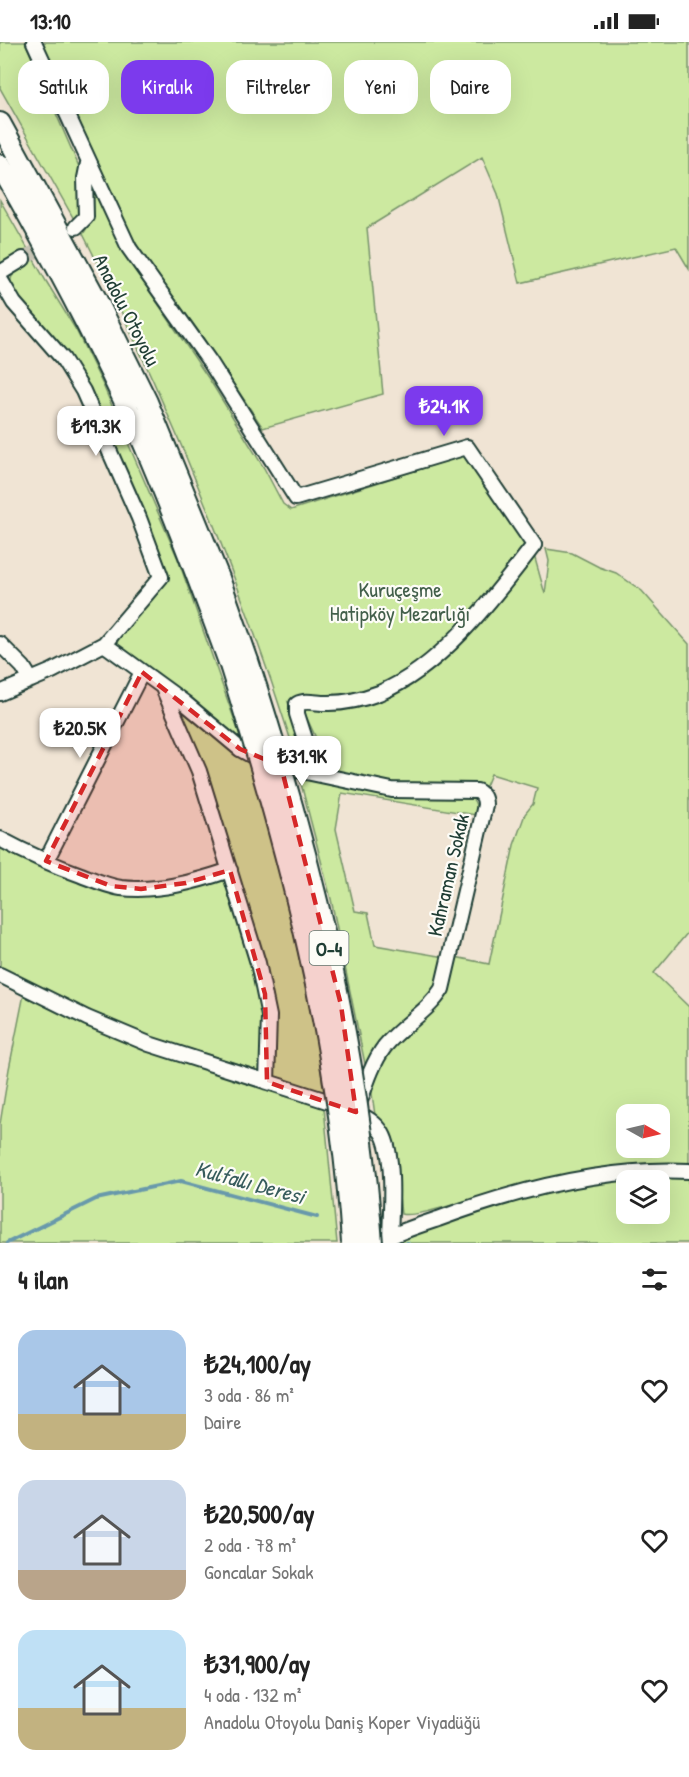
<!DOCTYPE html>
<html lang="tr">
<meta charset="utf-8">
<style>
:root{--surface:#fff;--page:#f2f2f2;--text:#222;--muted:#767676;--accent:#7c3aed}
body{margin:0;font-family:"Patrick Hand",sans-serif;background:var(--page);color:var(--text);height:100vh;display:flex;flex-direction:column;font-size:22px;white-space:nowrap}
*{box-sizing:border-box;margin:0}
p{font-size:20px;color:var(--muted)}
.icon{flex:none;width:33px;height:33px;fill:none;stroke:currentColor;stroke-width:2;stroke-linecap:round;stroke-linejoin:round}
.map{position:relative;height:1201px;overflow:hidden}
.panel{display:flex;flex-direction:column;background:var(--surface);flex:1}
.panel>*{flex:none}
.banner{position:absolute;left:18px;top:18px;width:654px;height:54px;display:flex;gap:12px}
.needle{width:39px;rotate:98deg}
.fabs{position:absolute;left:616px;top:1062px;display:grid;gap:12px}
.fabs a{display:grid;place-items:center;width:54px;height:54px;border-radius:12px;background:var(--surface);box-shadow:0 6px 24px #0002;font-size:30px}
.price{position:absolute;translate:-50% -51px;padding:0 14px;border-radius:12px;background:#fff;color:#222;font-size:20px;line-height:39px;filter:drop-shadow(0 2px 3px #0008)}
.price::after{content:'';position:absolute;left:50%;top:36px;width:18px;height:14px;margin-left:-9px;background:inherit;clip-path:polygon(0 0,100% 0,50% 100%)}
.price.current{background:var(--accent);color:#fff}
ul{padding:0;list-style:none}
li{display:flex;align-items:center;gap:18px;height:150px;padding:0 18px}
li span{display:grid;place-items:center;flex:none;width:168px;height:120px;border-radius:18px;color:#555}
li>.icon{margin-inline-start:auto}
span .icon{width:72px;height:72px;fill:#fffc;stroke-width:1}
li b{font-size:26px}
h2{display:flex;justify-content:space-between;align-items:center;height:72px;padding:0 18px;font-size:26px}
.pill{padding:0 21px;border-radius:18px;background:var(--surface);box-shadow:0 6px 24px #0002;font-size:21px;line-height:54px}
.pill.current{background:var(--accent);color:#fff}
.status{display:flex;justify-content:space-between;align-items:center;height:42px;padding:0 30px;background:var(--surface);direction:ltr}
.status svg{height:16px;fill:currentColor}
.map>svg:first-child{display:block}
</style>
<div class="status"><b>13:10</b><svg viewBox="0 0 49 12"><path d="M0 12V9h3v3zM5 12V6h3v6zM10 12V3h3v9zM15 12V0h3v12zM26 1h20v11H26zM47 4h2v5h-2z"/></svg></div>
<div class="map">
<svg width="689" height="1201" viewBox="0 0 689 1201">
<rect width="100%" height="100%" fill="#f0e4d4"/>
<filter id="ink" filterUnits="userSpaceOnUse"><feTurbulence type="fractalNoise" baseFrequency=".0167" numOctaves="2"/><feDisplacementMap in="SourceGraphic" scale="12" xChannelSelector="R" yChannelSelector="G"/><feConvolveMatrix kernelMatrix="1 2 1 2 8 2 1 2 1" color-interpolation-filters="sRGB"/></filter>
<g filter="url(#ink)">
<path fill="#cce9a0" stroke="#76936a" stroke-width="1.5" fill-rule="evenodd" d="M 0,0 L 25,0 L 80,127 L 81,172 L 75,179 L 0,46 Z
M 42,0 L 689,0 L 689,227 L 676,205 L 520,241 L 498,152 L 482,115 L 367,186 L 383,352 L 263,386 L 199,290 L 141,210 L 117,167 L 75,79 Z
M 93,142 L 121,207 L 211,340 L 264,426 L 283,462 L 291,468 L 465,413 L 534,513 L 545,552 L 549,519 L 546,507 L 572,511 L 599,525 L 616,531 L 642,549 L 689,602 L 689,889 L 654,931 L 689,965 L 689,1123 C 621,1120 551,1138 485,1154 C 466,1158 417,1176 401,1172 L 397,1136 L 382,1081 L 375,1073 L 371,1045 L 380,1022 L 392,1003 L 442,957 L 450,943 L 455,915 L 489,922 L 514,803 L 525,772 L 533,762 L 537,746 L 491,732 L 486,744 L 387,743 L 308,726 L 316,707 L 316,696 L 304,670 L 288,660 L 300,696 L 295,711 C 238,533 168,359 83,192 C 96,174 94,164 93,142 ZM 627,1072 L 660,1072 L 660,1106 L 627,1106 Z
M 0,158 L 46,239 L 76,288 L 103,343 L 178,517 L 244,705 L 116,605 L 119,595 L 152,555 L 167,533 L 85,339 L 68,315 L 14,252 C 7,234 12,233 25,220 L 0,225 Z
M 178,661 L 250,720 L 287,860 L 317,999 L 324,1052 L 275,1037 L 274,970 L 270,941 L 261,907 L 206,729 Z
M 299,734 L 469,754 C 476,759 477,764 476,773 L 342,751 L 336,787 L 355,869 L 368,871 L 375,903 L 445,915 L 438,943 L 430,955 L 382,1000 L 365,1022 L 331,857 Z
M 0,803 L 113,850 L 225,834 C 238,875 256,917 260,960 C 262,983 262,1006 260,1029 L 123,986 L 58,956 L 0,926 Z
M 24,952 L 93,985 L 178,1018 L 324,1066 L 337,1201 L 0,1201 L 0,1082 L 9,1027 Z
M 654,1134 L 689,1136 L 689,1201 L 392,1201 L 413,1188 L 518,1157 L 607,1137 ZM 627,1138 L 660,1138 L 660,1172 L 627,1172 Z"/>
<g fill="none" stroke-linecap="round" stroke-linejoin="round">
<path stroke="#6899ab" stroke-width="4" d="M 7,1201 L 96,1157 L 181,1139 L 317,1175
M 407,1201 L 408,1201"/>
<path stroke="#c6c3b4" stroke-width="14" stroke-dasharray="14 7" stroke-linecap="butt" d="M 23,217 L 51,200"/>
<defs>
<path id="minor" d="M 34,0 L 129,206 L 210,320 L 296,456 L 467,405 L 534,503 C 494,555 441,626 379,651 C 363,657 345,661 329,661 C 319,662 306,657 297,662 L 297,672 L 305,697 L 296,728
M 76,185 L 86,175 L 85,136 L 88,121
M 0,231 L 23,217
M 0,237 L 14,261 L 63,317 L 83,349 L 139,476 L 161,535 L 104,602
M 0,602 L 23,625 L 31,638
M 163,646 L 199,729 L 258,921 L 269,974 L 267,1040
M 0,651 L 52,629 L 104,602 L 185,661 L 240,707 L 262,719
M 287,726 L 392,748 L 477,749 C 483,752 485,756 485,763 L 442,947 C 428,970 402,983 385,1004 C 372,1021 365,1045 358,1065
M 0,797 C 26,811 53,823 81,833 C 94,838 107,844 121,846 C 158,850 195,840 230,828
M 46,819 L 142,630
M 0,933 L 87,976 L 149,1002 L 349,1066 C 361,1073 375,1079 382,1091 C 395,1113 391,1168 390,1194
M 383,1198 C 401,1189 420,1183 438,1177 C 516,1148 606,1125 689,1129"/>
<path id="highway" d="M 0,81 L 95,255 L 147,360 L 219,536 L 248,619
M 0,123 C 52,214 102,307 144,402 C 175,474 203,549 230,623"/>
</defs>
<use href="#minor" stroke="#1f3d34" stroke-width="18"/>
<use href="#highway" stroke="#1f3d34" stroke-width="24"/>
<use href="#minor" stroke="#fdfcf7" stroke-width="14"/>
<use href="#highway" stroke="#fdfcf7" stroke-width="20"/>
<defs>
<path id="highway-bridge" d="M 248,619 C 310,809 358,1002 372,1201
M 230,623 C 289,811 340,1003 352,1201"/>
</defs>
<use href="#highway-bridge" stroke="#1f3d34" stroke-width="24" stroke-linecap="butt"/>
<use href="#highway-bridge" stroke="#fdfcf7" stroke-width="20"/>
</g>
</g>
<path fill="#d62828" fill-opacity="0.2" stroke="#d62828" stroke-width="4.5" stroke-dasharray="12 8" stroke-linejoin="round" d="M 142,630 L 240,707 L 281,724 L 341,963 L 356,1070 L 267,1040 L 265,952 L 230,828 L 186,841 L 141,847 L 111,844 L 46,819 Z"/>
<g text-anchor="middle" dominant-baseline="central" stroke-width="4.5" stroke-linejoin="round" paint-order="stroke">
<rect fill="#fdfcf7" stroke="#62766e" stroke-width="1.5" x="309.5" y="889" width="39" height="34" rx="4.5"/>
<g font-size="20" font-weight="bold" fill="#1f3d34">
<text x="329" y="906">O-4</text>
</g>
<g font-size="21" fill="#1f3d34" stroke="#fdfcf7">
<text transform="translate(127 268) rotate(63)">Anadolu Otoyolu</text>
<text transform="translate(448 833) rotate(-77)">Kahraman Sokak</text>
</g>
<g font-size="21" fill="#425f4a" stroke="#fdfcf7">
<text x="400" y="547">Kuruçeşme<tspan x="400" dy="24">Hatipköy Mezarlığı</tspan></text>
</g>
<g font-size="22" font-style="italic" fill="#375c5c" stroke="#fdfcf7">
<text transform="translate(250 1140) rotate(15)">Kulfallı Deresi</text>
</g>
</g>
</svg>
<div class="fabs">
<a><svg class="needle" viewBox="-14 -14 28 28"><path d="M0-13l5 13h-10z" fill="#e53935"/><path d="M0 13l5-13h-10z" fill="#767676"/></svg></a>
<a><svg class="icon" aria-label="layers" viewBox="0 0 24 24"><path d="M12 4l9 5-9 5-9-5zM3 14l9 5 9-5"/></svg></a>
</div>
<b class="price current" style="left:444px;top:395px">₺24.1K</b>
<b class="price" style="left:96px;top:415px">₺19.3K</b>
<b class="price" style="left:80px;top:717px">₺20.5K</b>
<b class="price" style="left:302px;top:745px">₺31.9K</b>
<div class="banner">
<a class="pill">Satılık</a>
<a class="pill current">Kiralık</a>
<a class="pill">Filtreler</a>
<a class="pill">Yeni</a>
<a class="pill">Daire</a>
</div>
</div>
<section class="panel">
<h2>4 ilan<svg class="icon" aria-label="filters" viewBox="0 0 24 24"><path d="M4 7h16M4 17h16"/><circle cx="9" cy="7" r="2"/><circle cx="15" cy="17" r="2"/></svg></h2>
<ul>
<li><span style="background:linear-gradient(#a9c7e8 70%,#c2b280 0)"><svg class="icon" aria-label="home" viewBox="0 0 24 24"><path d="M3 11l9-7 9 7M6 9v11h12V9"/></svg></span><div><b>₺24,100/ay</b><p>3 oda · 86 m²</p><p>Daire</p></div><svg class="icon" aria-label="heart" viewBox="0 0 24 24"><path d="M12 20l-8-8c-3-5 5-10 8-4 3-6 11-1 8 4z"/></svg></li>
<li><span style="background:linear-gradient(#c9d6e8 75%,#b9a48a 0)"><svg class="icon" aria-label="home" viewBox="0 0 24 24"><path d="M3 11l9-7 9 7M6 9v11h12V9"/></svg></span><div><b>₺20,500/ay</b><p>2 oda · 78 m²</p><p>Goncalar Sokak</p></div><svg class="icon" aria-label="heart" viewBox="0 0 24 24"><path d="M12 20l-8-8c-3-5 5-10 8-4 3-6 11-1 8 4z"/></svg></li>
<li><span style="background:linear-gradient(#bfe0f5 65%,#c2b280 0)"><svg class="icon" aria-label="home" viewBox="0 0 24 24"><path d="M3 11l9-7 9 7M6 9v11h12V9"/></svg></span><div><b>₺31,900/ay</b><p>4 oda · 132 m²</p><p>Anadolu Otoyolu Daniş Koper Viyadüğü</p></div><svg class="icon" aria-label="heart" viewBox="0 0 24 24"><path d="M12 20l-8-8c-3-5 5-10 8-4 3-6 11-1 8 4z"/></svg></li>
</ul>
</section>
